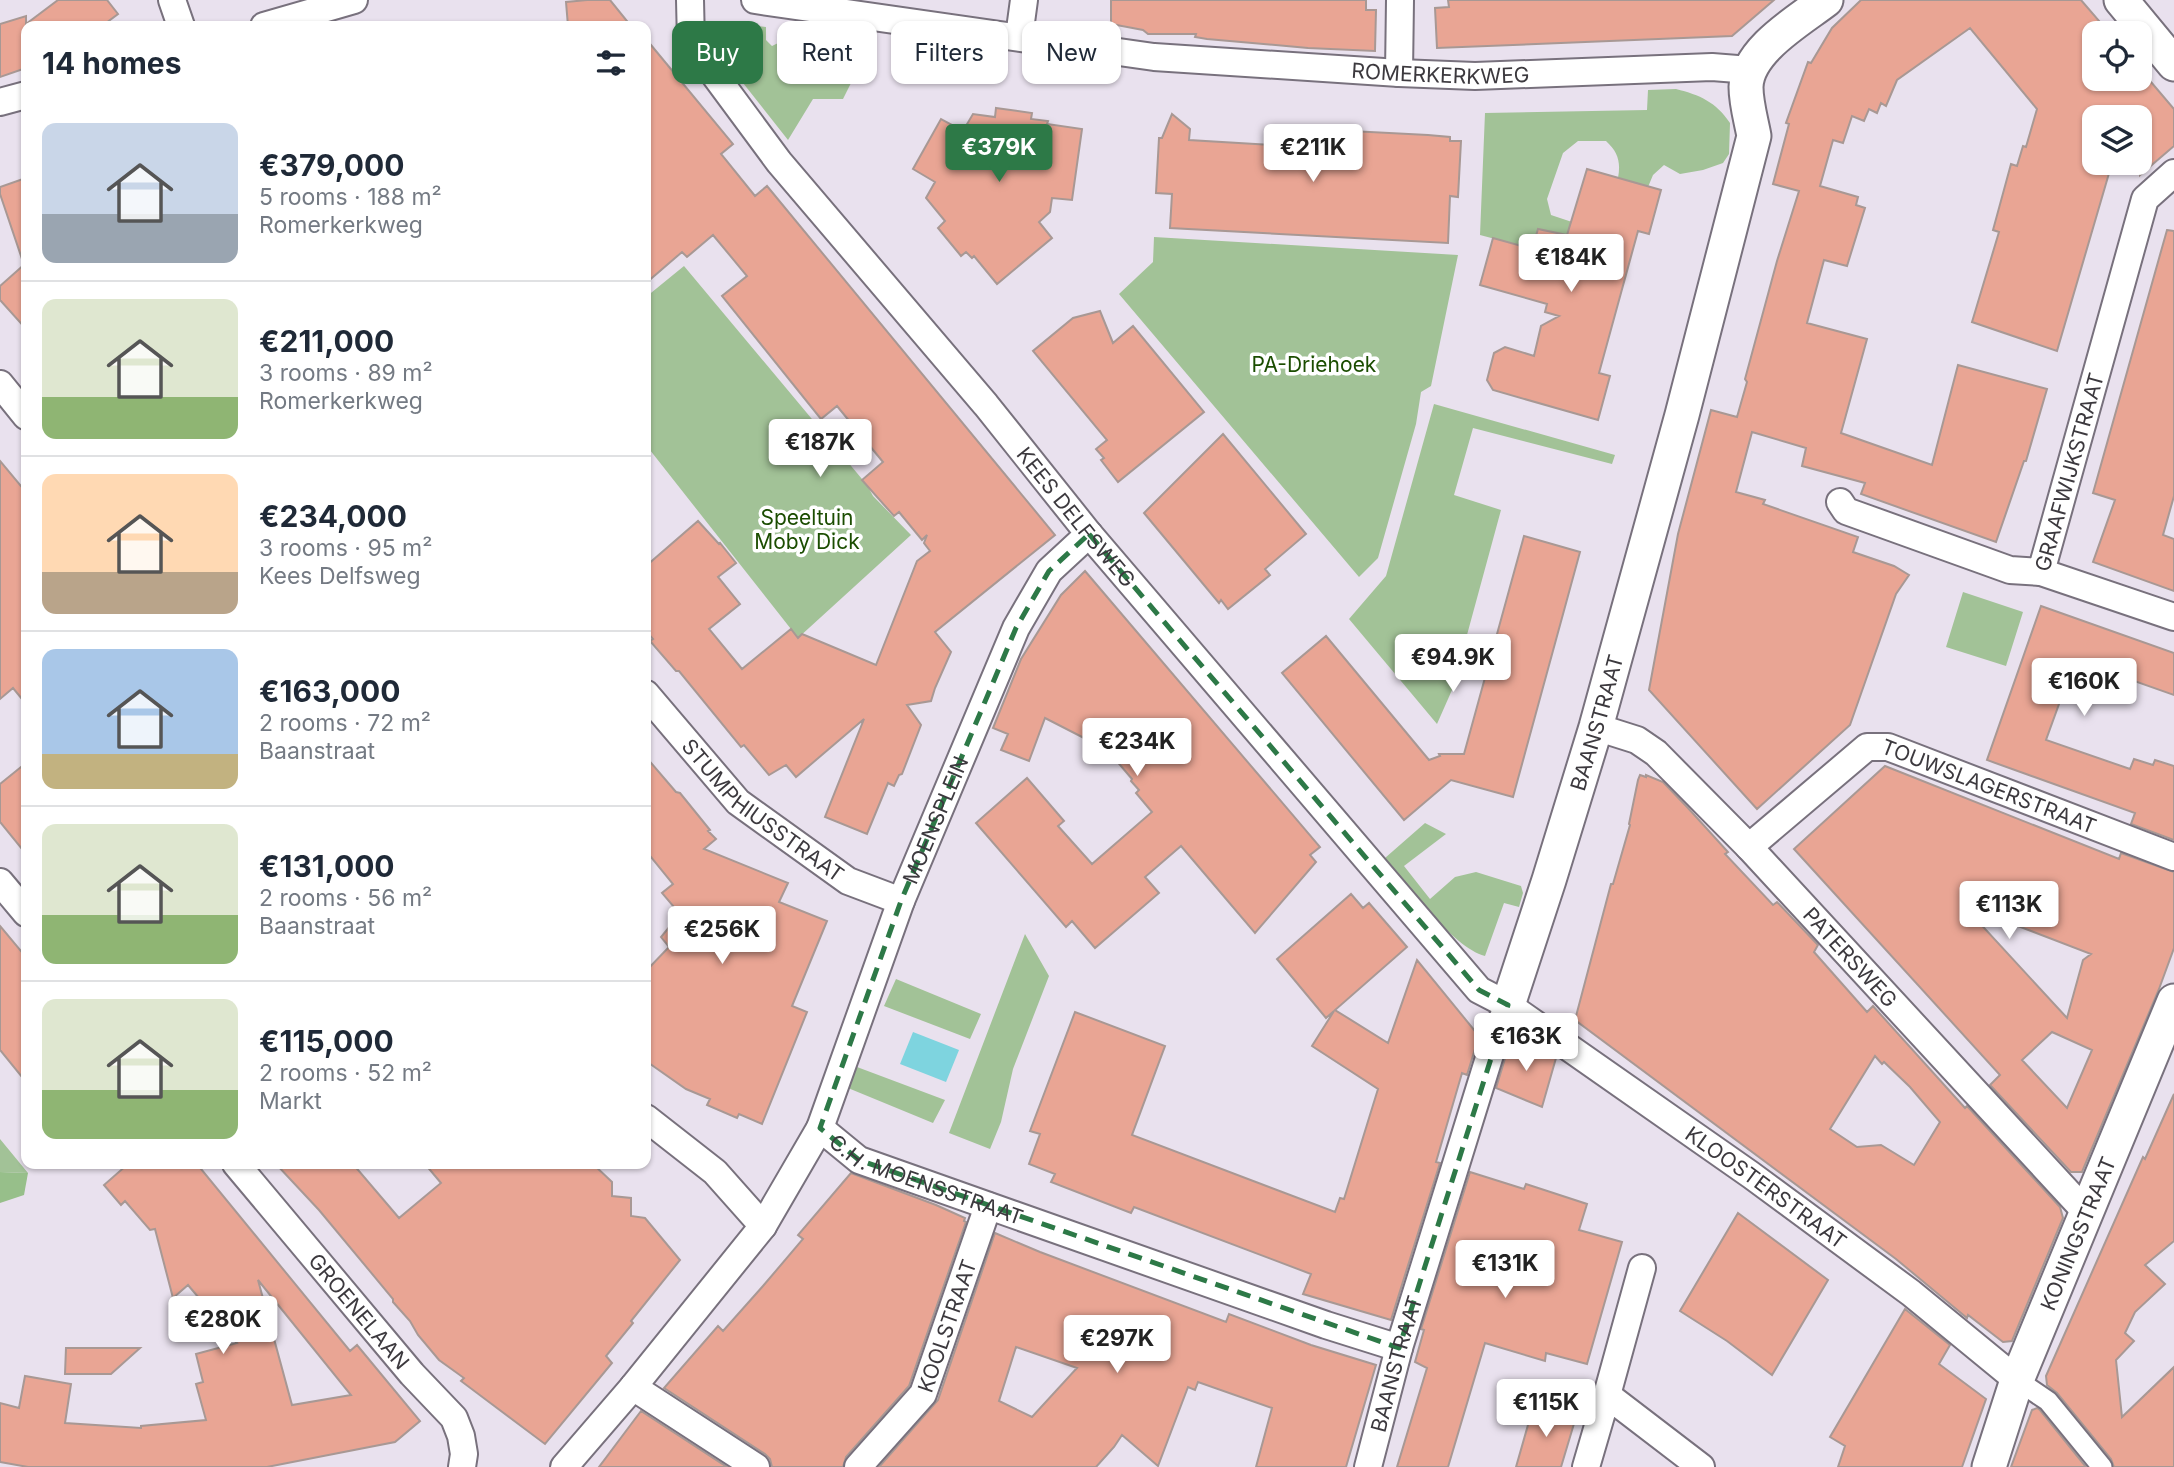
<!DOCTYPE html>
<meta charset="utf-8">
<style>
:root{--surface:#fff;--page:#f6f6f7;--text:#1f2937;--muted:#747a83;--line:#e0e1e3;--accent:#2d7947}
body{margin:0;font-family:Inter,sans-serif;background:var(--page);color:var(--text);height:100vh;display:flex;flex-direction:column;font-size:26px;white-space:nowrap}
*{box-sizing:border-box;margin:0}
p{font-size:23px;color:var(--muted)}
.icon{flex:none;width:38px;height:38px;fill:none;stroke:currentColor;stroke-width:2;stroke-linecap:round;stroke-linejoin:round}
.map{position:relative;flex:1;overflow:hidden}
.panel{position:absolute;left:21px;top:21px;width:630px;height:1148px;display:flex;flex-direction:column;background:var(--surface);border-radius:14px;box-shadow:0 2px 5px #0004}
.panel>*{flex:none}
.guide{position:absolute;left:672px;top:21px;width:665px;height:63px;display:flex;gap:14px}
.tools{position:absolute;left:2082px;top:21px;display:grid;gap:14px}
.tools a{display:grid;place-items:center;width:70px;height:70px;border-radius:14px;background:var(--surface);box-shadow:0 2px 5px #0004;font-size:35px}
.price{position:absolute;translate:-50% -60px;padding:0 16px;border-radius:7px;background:#fff;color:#222;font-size:23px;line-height:46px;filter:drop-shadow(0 2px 4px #0008)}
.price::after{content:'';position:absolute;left:50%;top:42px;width:21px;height:16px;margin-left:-10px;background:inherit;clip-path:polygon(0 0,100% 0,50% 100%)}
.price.on{background:var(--accent);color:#fff}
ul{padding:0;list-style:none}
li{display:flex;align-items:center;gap:21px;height:175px;padding:0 21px}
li+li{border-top:2px solid var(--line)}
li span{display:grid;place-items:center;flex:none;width:196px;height:140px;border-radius:14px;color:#555}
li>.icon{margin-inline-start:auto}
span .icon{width:84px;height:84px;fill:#fffc;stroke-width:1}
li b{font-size:30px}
h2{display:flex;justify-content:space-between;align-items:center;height:84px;padding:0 21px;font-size:30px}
.pill{padding:0 24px;border-radius:14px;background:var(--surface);box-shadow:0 2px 5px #0004;font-size:24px;line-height:63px}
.pill.on{background:var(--accent);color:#fff}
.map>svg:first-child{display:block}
</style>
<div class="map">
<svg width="2174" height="1467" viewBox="0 0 2174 1467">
<rect width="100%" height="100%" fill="#e9e1ee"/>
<path fill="#a2c297" d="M 723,22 L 766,27 L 766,40 L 772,46 L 784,40 L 796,47 L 802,29 L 874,37 L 843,99 L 813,99 L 788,140 L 709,40 Z
M 1676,89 C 1700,95 1716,102 1730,123 L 1729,154 L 1723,163 L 1703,170 L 1680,174 L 1664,165 L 1653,175 L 1648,187 L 1618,178 C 1621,162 1618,152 1606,141 L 1578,141 L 1563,153 L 1547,199 L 1551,215 L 1578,224 L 1574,239 L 1553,232 L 1552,233 L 1538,229 L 1530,257 L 1514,244 L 1480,235 L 1485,113 L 1647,110 L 1648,90 Z
M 1154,237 L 1458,255 L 1431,386 L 1421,392 L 1416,424 L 1378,558 L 1359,577 L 1119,294 L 1153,262 Z
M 684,266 L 867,485 L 873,496 L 911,535 L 798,638 L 646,445 L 646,297 Z
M 1434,404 L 1615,455 L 1612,464 L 1473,428 L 1454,495 L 1501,510 L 1452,690 L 1437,724 L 1349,619 L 1386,576 Z
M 1963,592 L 2023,612 L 2006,666 L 1946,647 Z
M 1425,823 L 1446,834 L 1404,866 L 1430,899 L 1455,877 L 1476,872 L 1521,886 L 1523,893 L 1519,907 L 1504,903 L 1485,956 C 1452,947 1408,885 1385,858 Z
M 1025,934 L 1049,976 L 1013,1069 L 1001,1122 L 990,1149 L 949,1133 Z
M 896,979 L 981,1014 L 970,1039 L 884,1006 Z
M 857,1067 L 945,1100 L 933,1123 L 848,1088 Z
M 0,1139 L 28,1173 L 0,1172 Z"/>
<path fill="#97bf8a" d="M 0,1172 L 28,1173 L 24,1195 L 0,1203 Z"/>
<path fill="#7ed4df" d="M 913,1032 L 959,1050 L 946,1082 L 900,1064 Z"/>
<path fill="#e9a594" stroke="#a89894" stroke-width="2" fill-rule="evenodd" d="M 58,0 L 107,0 L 118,14 L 102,26 L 26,26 L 26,68 L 0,77 L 0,24 L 26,16 L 26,24 Z
M 587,0 L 610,0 L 631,26 L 568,26 L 566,2 Z
M 1111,0 L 1366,0 L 1366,10 L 1376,10 L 1375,51 L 1308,48 L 1207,39 L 1195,37 L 1196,34 L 1148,34 L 1143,30 L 1111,24 Z
M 1448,0 L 1774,0 L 1732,36 L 1437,48 L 1435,8 L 1449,7 Z
M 1861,0 L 2081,0 L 2100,22 L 2095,26 L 2095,79 L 2140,79 L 2140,69 L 2174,109 L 2174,146 L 2140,175 L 2140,117 L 2095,117 L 2095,163 L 2112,163 L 2057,351 L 1972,322 L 1999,232 L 1993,230 L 2011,164 L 2017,166 L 2023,146 L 2026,147 L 2037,109 L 1970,28 L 1897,80 L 1886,106 L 1881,103 L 1877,113 L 1869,109 L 1864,121 L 1852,116 L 1843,143 L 1833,140 L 1820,186 L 1858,197 L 1856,205 L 1865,208 L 1847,266 L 1824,260 L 1807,323 L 1867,339 L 1841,433 L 1932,465 L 1958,365 L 2047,389 L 2026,461 L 2024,461 L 1996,542 L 1861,494 L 1865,483 L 1802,466 L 1806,448 L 1752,432 L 1736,492 L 1765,500 L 1763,504 L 1858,537 L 1853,552 L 1894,566 L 1909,575 L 1896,594 L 1850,725 L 1757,809 L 1649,690 L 1678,534 L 1711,410 L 1737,417 L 1747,382 L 1745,379 L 1777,261 L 1799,191 L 1773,184 L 1789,124 L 1786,123 L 1808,62 L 1811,63 L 1832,28 Z
M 646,39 L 733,144 L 721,154 L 755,196 L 767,186 L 1055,535 L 935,632 L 951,652 L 935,688 L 931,701 L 907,705 L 921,725 L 902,774 L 899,775 L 894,786 L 888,783 L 867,834 L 825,817 L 864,719 L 796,777 L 786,765 L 769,775 L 744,745 L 741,747 L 679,671 L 676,671 L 650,641 L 653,639 L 646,631 L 646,566 L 698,521 L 719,544 L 720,543 L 736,563 L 718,577 L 740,604 L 709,629 L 742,669 L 791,629 L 798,638 L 802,634 L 876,665 L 917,561 L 930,551 L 924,543 L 927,535 L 922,540 L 899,512 L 894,516 L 862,480 L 883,462 L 837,406 L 821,419 L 722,296 L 747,276 L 713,235 L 687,257 L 682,252 L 646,283 Z
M 996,108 L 1032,113 L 1031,119 L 1048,121 L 1047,124 L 1082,129 L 1072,200 L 1052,198 L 1050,212 L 1039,222 L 1052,238 L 997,284 L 974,256 L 972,258 L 966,252 L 961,256 L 938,228 L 945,221 L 926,198 L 935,182 L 913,169 L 941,119 L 963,131 L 973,114 L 995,117 Z
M 1172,114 L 1190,129 L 1189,140 L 1274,145 L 1274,127 L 1428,135 L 1450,137 L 1450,141 L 1461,141 L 1458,197 L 1450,196 L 1448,243 L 1170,228 L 1172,194 L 1156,193 L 1159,138 L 1162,138 Z
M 1587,169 L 1661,190 L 1649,234 L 1638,231 L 1599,373 L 1610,376 L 1598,420 L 1493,390 L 1487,380 L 1494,353 L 1505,347 L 1534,356 L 1541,326 L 1559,316 L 1545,312 L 1547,304 L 1480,285 L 1493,238 L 1532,249 L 1538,229 L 1567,235 Z
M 26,178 L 26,258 L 22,259 L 0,194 L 0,187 Z
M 2167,230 L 2174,231 L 2174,496 L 2163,535 L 2174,539 L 2174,591 L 2093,562 L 2115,500 L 2093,493 Z
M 26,263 L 26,329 L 0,300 L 0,286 Z
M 1100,311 L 1113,343 L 1133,326 L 1204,412 L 1118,482 L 1101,460 L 1104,458 L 1096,449 L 1107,440 L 1033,351 L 1073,318 Z
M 1223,434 L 1306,534 L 1265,569 L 1270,575 L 1228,609 L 1221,600 L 1219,603 L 1144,513 Z
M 0,461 L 26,492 L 26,704 L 13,688 L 0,699 Z
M 1524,536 L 1580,552 L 1513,797 L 1451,780 L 1404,820 L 1282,673 L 1326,636 L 1429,760 L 1440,756 L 1439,754 L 1464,754 Z
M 1085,571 L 1320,847 L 1310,855 L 1316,862 L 1255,933 L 1181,846 L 1145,877 L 1159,893 L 1095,948 L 1072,921 L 1066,927 L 976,823 L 1027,778 L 1064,821 L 1058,826 L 1092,864 L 1152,812 L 1136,793 L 1139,790 L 1131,781 L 1132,779 L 1092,732 L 1084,738 L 1045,718 L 1029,761 L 1001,750 L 1008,734 L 993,728 L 1021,659 L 1061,595 Z
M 2041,606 L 2174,653 L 2174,695 L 2075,660 L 2046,740 L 2130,769 L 2134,759 L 2153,765 L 2155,760 L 2174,766 L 2174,840 L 2131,824 L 2135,813 L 1987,760 Z
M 646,757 L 676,792 L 680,793 L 710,830 L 708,831 L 716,839 L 704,849 L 788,883 L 779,902 L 827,921 L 792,1006 L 807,1012 L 762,1124 L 739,1114 L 737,1118 L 707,1105 L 710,1099 L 686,1089 L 646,1061 L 646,971 L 669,947 L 661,937 L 680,914 L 662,893 L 673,884 L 646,851 Z
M 26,763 L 26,854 L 0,822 L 0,784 Z
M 1885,766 L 2119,859 L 2121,853 L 2174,872 L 2174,948 L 2159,989 L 2082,1172 L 2071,1172 L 1990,1085 L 2000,1075 L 1794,849 ZM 1963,905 L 2091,954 L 2083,960 L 2067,1018 ZM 2052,1032 L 2092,1050 L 2067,1108 L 2022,1060 Z
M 1640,775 L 1646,777 L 1646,775 L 1663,782 L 1688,808 L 1728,852 L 1725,854 L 1773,905 L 1777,902 L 1818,945 L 1814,952 L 1867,1012 L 1873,1006 L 1965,1108 L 1967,1106 L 2060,1207 L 2063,1218 L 2012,1341 L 2003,1342 L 1968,1315 L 1967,1318 L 1896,1259 L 1575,1020 L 1611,884 L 1613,884 L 1630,825 L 1629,824 L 1638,780 ZM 1875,1056 L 1882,1064 L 1884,1062 L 1910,1087 L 1940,1122 L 1914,1165 L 1881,1145 L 1857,1147 L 1830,1129 Z
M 1351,894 L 1363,908 L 1369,903 L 1407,947 L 1335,1010 L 1388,1043 L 1417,960 L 1479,1036 L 1467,1075 L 1462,1073 L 1436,1162 L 1440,1163 L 1391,1320 L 1303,1294 L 1311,1274 L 1134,1207 L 1131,1213 L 1051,1182 L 1055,1174 L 1029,1164 L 1040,1134 L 1030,1131 L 1075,1012 L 1165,1046 L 1132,1135 L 1335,1212 L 1340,1198 L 1344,1199 L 1378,1089 L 1312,1046 L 1334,1011 L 1326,1018 L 1277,959 Z
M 0,926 L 26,957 L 26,1082 L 0,1050 Z
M 1514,1038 L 1556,1058 L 1542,1107 L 1496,1088 L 1511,1039 Z
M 2174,1094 L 2174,1241 L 2145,1265 L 2165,1284 L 2135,1312 L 2125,1333 L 2134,1341 L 2116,1360 L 2122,1417 L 2174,1367 L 2174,1467 L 2114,1467 L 2111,1459 L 2057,1393 L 2047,1385 L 2046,1376 L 2143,1157 L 2145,1159 Z
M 128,1164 L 197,1164 L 350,1351 L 357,1345 L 420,1421 L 395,1442 L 267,1467 L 28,1467 L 0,1462 L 0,1403 L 19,1408 L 25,1376 L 71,1384 L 65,1423 L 141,1428 L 141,1426 L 206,1420 L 196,1384 L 203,1382 L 196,1354 L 237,1343 L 188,1285 L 173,1298 L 155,1229 L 150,1230 L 125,1201 L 121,1205 L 104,1185 ZM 258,1280 L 351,1395 L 292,1405 Z
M 276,1164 L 353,1164 L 399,1218 L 441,1183 L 425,1164 L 593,1164 L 612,1182 L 612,1196 L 631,1198 L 631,1216 L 645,1218 L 680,1260 L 631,1321 L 633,1323 L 606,1356 L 612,1363 L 545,1444 L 461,1381 L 464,1378 L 439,1360 L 418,1335 L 410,1321 L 393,1302 L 393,1299 L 319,1210 Z
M 1470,1172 L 1524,1189 L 1526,1184 L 1587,1204 L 1579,1230 L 1622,1242 L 1587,1364 L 1546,1353 L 1545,1361 L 1485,1343 L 1448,1467 L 1397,1467 L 1427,1368 L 1415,1362 L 1424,1330 L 1421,1329 Z
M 851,1173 L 936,1205 L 965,1218 L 964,1221 L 966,1222 L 909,1386 L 846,1457 L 843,1467 L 772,1467 L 770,1459 L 765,1454 L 664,1388 L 718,1326 L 723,1331 L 763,1286 L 803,1239 L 798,1235 Z
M 1738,1213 L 1828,1280 L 1772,1375 L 1727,1341 L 1680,1311 Z
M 995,1233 L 1040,1252 L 1226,1322 L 1229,1314 L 1311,1345 L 1376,1365 L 1346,1467 L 1256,1467 L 1272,1408 L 1198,1382 L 1195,1390 L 1188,1387 L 1158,1466 L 1122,1435 L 1114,1447 L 1096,1467 L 879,1467 L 938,1400 ZM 1016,1347 L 1077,1368 L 1032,1417 L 999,1401 Z
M 1905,1309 L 1950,1345 L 1939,1364 L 1986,1399 L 1962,1467 L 1838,1467 L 1845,1446 L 1830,1437 Z
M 66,1348 L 140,1348 L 111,1374 L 65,1374 Z
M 1534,1404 L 1576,1417 L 1561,1467 L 1516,1467 Z
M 2037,1408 L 2040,1410 L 2086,1467 L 2011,1467 L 2032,1410 Z
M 641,1411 L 727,1467 L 599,1467 Z"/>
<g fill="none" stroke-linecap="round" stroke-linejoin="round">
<defs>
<path id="pedestrian" d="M 2017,1380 L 2048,1401 L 2102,1467"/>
<g id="minor">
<path d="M 172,0 L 181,26"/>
<path id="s1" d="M 690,0 L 691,43 L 779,162 L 986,405 L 1089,534 L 1479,990 L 1508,1005 L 1751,1175 L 1911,1293 L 2017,1380"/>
<path id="s2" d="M 755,0 L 1154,57 L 1399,73 L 1475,76 L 1712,67 L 1750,70"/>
<path d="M 264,26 L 354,0"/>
<path d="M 1019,37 L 1024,0"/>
<path d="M 1399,73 L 1400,0"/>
<path d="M 0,102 L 26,95"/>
<path d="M 0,384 L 26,416"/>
<path id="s3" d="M 1840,502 L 1846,511 L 2010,570 L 2041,572 L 2145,199 L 2174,173"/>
<path d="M 2041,572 L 2174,617"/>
<path id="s4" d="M 646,694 L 738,802 L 848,881 L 901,901"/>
<path id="s5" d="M 1596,727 L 1637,740 L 1656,753 L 1749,847 L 2086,1212"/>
<path id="s6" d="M 1749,847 L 1867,747 L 1888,747 L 2174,857"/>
<path d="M 0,882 L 26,913"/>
<path d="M 646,1118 L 715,1172 L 763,1226"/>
<path id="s7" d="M 820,1128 L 901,901 L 1016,628 L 1049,571 L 1089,534"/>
<path id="s8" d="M 236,1164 L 412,1374 L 454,1418 L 461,1436 L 464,1454 L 462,1467"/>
<path d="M 633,1387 L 756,1467"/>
<path d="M 1607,1395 L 1642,1268"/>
<path id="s9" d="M 564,1467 L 633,1387 L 763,1226 L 820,1128 L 859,1160 L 1326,1325 L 1399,1348"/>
<path id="s10" d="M 858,1467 L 923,1394 L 988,1206"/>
<path id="s11" d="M 1368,1467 L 1399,1348 L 1497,1032 L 1508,1005"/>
<path d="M 1586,1467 L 1607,1395 L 1701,1467"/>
</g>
<g id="tertiary">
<path d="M 2121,0 L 2174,64"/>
<path id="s12" d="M 1508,1005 L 1549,880 L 1596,727 L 1682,415 L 1754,136 C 1751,120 1746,103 1746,87 C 1747,50 1800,20 1826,0"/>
<path id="s13" d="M 1989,1467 L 2017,1380 L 2174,1001"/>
</g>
</defs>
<use href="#pedestrian" stroke="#78717d" stroke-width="23"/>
<use href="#minor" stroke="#78717d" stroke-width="30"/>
<use href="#tertiary" stroke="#78717d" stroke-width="37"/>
<use href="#pedestrian" stroke="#fff" stroke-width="19"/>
<use href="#minor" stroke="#fff" stroke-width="26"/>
<use href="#tertiary" stroke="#fff" stroke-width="33"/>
</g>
<path fill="none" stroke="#2d7947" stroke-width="5" stroke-dasharray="14 9" stroke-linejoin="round" d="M 1089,534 L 1479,990 L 1508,1005 L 1399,1348 L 859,1160 L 820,1128 L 901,901 L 1016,628 L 1049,571 Z"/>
<g text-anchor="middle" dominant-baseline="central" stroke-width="7" stroke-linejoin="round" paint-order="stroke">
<g font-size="21" fill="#3c393e" stroke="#fff">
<text stroke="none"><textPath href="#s2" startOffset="690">ROMERKERKWEG</textPath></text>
<text stroke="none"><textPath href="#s3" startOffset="320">GRAAFWIJKSTRAAT</textPath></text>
<text stroke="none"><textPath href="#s1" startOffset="654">KEES DELFSWEG</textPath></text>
<text stroke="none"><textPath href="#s12" startOffset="296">BAANSTRAAT</textPath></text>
<text stroke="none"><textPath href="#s6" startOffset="284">TOUWSLAGERSTRAAT</textPath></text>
<text stroke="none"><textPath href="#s4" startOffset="166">STUMPHIUSSTRAAT</textPath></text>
<text stroke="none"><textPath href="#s7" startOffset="329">MOENSPLEIN</textPath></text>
<text stroke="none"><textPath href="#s5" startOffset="348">PATERSWEG</textPath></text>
<text stroke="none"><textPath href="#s9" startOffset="546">C.H. MOENSSTRAAT</textPath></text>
<text stroke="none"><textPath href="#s1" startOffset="1624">KLOOSTERSTRAAT</textPath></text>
<text stroke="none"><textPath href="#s13" startOffset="250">KONINGSTRAAT</textPath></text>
<text stroke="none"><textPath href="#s8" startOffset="192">GROENELAAN</textPath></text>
<text stroke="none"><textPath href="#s10" startOffset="170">KOOLSTRAAT</textPath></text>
<text stroke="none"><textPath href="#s11" startOffset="107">BAANSTRAAT</textPath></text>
</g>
<g font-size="21" fill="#1b4d01" stroke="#fff">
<text x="1314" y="364">PA-Driehoek</text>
<text x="807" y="517">Speeltuin<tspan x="807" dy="24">Moby Dick</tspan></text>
</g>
</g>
</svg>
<div class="tools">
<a><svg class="icon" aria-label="locate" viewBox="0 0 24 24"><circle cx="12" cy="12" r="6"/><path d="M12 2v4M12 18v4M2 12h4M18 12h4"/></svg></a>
<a><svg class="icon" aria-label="layers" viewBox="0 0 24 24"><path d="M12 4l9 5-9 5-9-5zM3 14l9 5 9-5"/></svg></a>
</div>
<b class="price on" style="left:999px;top:184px">€379K</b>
<b class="price" style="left:1313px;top:184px">€211K</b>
<b class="price" style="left:1571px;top:294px">€184K</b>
<b class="price" style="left:820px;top:479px">€187K</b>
<b class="price" style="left:1453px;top:694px">€94.9K</b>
<b class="price" style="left:2084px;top:718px">€160K</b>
<b class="price" style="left:1137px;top:778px">€234K</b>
<b class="price" style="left:2009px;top:941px">€113K</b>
<b class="price" style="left:722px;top:966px">€256K</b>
<b class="price" style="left:1526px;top:1073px">€163K</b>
<b class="price" style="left:1505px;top:1300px">€131K</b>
<b class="price" style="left:223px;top:1356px">€280K</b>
<b class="price" style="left:1117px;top:1375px">€297K</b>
<b class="price" style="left:1546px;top:1439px">€115K</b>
<div class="guide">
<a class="pill on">Buy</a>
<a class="pill">Rent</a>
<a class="pill">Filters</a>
<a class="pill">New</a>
</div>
<section class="panel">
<h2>14 homes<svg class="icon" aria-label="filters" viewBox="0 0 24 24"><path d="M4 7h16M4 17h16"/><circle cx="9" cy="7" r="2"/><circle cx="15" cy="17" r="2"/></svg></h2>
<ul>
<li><span style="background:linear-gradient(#c9d6e8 65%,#9aa5b1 0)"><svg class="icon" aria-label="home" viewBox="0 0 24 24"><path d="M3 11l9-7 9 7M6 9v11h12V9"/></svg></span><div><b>€379,000</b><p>5 rooms · 188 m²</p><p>Romerkerkweg</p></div></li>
<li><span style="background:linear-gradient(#dfe7d0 70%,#8fb573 0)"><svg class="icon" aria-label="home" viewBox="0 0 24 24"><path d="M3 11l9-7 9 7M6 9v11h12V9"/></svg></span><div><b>€211,000</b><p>3 rooms · 89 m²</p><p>Romerkerkweg</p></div></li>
<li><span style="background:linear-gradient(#ffd9b3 70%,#b9a48a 0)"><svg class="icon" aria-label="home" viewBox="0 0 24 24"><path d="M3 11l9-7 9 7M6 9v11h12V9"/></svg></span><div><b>€234,000</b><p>3 rooms · 95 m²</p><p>Kees Delfsweg</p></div></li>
<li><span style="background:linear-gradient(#a9c7e8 75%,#c2b280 0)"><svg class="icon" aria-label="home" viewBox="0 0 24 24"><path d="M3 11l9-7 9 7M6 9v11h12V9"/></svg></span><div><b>€163,000</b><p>2 rooms · 72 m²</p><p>Baanstraat</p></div></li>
<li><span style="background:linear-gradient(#dfe7d0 65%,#8fb573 0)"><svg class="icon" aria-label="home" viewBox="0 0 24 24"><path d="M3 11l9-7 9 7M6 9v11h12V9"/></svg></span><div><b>€131,000</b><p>2 rooms · 56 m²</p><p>Baanstraat</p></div></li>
<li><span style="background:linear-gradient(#dfe7d0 65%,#8fb573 0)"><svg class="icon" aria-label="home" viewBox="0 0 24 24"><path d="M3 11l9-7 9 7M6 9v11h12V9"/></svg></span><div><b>€115,000</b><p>2 rooms · 52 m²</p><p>Markt</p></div></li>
</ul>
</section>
</div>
